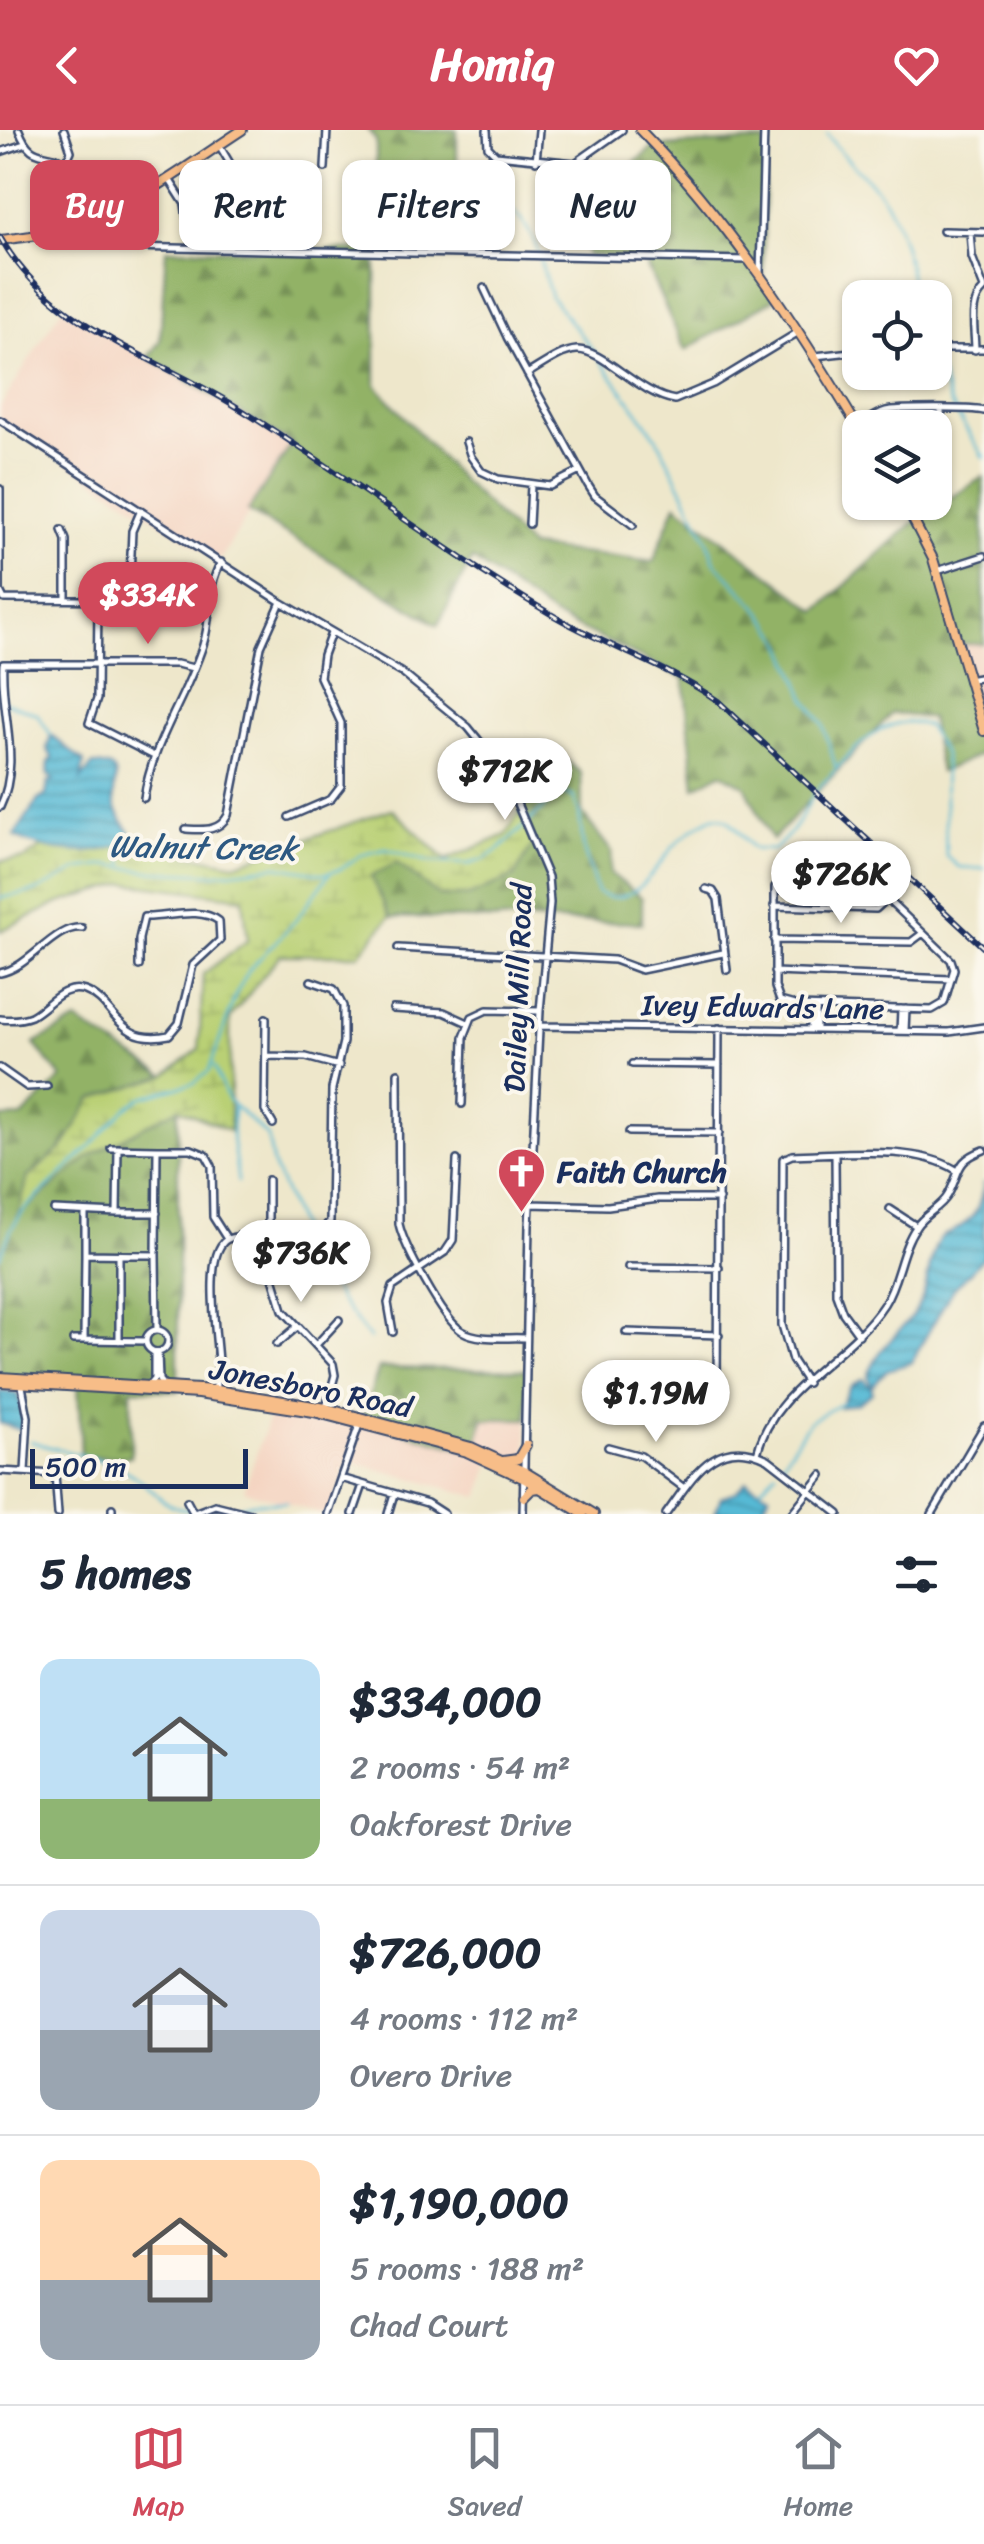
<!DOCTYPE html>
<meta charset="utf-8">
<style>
:root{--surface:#fff;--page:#f2f2f3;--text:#1f2937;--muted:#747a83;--line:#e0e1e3;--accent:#d1495b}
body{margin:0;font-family:Sriracha,sans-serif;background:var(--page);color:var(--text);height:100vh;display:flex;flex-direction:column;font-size:38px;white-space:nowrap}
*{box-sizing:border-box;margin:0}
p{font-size:32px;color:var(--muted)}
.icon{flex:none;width:55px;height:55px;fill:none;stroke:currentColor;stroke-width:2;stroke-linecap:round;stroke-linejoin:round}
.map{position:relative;height:1384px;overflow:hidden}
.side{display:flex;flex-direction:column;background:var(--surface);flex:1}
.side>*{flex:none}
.hud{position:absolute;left:30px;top:30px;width:925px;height:90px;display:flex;gap:20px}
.buttons{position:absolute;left:842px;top:150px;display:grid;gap:20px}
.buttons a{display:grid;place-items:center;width:110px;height:110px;border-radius:20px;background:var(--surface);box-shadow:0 2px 8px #0004;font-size:50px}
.scale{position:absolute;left:30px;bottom:25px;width:218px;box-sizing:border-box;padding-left:10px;border:5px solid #1b2f5e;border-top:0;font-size:28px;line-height:35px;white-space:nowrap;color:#1b2f5e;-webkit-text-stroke:8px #fbf7ec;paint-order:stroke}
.price{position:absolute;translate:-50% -85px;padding:0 22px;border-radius:35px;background:#fff;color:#222;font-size:32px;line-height:65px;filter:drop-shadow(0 2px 5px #0008)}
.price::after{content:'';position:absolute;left:50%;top:60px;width:30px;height:22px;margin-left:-15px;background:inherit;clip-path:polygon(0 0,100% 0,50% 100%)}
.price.selected{background:var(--accent);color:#fff}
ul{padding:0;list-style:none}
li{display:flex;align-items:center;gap:30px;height:250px;padding:0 40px}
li+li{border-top:2px solid var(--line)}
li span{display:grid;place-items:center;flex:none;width:280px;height:200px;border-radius:20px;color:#555}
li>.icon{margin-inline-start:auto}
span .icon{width:120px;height:120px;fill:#fffc;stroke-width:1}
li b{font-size:42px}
h2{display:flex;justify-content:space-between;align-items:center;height:120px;padding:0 40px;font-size:42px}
.tag{padding:0 35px;border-radius:20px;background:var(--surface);box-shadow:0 2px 8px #0004;font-size:35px;line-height:90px}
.tag.selected{background:var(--accent);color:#fff}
header{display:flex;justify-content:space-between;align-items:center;height:130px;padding:0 40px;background:var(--accent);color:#fff;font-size:45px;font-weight:700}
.dock{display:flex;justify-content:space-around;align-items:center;height:140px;border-top:2px solid var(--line);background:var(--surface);font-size:28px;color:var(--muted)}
.dock a{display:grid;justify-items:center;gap:5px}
.dock .selected{color:var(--accent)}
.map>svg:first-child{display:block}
</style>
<header><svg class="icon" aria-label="back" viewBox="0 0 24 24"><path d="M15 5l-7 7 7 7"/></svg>Homiq<svg class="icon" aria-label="heart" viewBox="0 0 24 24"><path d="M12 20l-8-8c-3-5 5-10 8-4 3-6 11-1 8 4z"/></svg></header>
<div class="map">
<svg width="984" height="1384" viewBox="0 0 984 1384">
<defs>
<pattern id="forest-firs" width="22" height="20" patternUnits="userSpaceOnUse" patternTransform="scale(2.5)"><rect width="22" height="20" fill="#92b266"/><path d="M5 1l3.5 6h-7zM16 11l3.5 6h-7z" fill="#769157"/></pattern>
<pattern id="wetland-marsh" width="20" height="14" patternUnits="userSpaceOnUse" patternTransform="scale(2.5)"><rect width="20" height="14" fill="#b9d074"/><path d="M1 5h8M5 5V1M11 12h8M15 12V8" fill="none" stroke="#9eb367"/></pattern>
<pattern id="water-rules" width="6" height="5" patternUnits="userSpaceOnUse" patternTransform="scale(2.5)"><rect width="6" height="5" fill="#57bad5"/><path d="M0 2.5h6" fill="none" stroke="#4798b0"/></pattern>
</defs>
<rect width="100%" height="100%" fill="#fbf7ec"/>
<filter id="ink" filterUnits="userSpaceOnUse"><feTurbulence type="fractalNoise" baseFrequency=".01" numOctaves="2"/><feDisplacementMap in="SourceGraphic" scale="20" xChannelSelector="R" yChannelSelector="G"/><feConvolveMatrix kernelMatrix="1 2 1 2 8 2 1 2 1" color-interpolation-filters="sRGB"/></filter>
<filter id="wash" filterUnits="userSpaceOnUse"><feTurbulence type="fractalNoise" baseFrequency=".0048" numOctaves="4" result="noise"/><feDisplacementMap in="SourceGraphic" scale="40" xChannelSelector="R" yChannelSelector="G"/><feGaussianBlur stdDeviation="2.25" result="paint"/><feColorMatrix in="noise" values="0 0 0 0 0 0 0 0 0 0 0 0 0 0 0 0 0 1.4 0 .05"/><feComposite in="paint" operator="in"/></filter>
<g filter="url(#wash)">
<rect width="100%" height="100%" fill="#eee7cb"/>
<path fill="#f4d3c0" d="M 62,177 L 292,314 L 220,430 L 0,291 L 0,277 Z
M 957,514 L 984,514 L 984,605 L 972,567 Z
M 274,1272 L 475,1321 L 482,1289 L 527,1289 L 527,1346 L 492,1331 L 479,1367 L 348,1331 L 329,1384 L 322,1384 L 244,1360 Z"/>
<path fill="url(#forest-firs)" stroke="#567062" stroke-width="2.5" d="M 368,0 L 457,0 L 457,65 L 376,65 L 376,10 Z
M 766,11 L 763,148 L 774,169 L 685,220 L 644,130 L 587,126 L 589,69 L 655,16 Z
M 166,119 L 376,120 L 376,255 L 458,347 L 530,417 L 653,432 L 676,374 L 817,481 L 915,391 L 983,347 L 984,514 L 957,514 L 984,605 L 984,623 L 940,642 L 930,588 L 892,583 L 772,710 L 745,656 L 721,643 L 695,657 L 684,548 L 555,487 L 472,429 L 438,495 L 248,381 L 292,314 L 148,227 L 160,211 Z
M 553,619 L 581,643 L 582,683 L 612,722 L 610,743 L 642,768 L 642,793 L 390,787 L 370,747 L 397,733 L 440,766 L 514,747 L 519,682 Z
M 76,891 L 165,946 L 92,969 L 64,1016 L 28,1047 L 19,1083 L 90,1026 L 178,977 L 178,1261 L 131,1259 L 131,1327 L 81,1327 L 78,1251 L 0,1253 L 0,988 L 22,987 L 62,948 L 34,914 Z
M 379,1238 L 527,1240 L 527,1289 L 483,1289 L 475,1322 L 361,1291 Z"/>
<path fill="url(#wetland-marsh)" stroke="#6a8069" stroke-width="2.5" d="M 392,679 L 446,730 L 506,705 L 519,682 L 534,712 L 514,747 L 469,766 L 439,766 L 397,733 L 371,746 L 390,787 L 359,825 L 280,825 L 230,888 L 230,1001 L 178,978 L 90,1026 L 18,1085 L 28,1047 L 64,1016 L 92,969 L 165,946 L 199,919 L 203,844 L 248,810 L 243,768 L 126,753 L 59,773 L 0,801 L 0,731 L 25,729 L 46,714 L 102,718 L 134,713 L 235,734 Z"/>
<path fill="url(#water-rules)" stroke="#39749a" stroke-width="2.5" d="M 51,605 L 84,632 L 81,649 L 93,635 C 131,636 108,655 115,676 C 119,686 126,697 132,705 C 107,732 43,722 14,706 L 38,670 L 46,665 L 48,652 L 54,650 L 48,645 L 49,632 L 53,628 L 47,619 Z
M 984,1052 L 984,1127 L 951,1162 L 911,1233 L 887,1240 L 872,1256 L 868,1247 C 877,1214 907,1201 921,1171 C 930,1152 928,1128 939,1110 C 943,1104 946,1105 952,1102 C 977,1088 980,1078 984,1052 Z
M 863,1249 L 872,1259 L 872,1263 L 858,1273 L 840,1277 L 850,1257 Z
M 0,1261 L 18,1264 L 24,1288 L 23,1301 L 0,1293 Z
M 746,1351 L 769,1364 L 760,1384 L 715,1384 L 721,1367 L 736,1362 Z"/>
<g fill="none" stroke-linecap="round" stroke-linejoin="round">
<path stroke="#57bad5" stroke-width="2.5" d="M 827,4 C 839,23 859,40 875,57 C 897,81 911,135 913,168
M 460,44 L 486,59 L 522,89 L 535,113 L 551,167 L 596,224
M 935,228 L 950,273 L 984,328
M 600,230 L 657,308 L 708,411 L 714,431 L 761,481 L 781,509 L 806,569 L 823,594 L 836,638
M 0,570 L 37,584 L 51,605
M 118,715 L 124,734
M 0,768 L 37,761 L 79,739 L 109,735 L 148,741 L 213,744 L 277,736 L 324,744 L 341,739 L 361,725 L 386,719 L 429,732 L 469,734 L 483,730 L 500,719 L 560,662 L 573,666 L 579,682 L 584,721 L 597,762 C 631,783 656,738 673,717 C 684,705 699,694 713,687 C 733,684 740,708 754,719 L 773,720 C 791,707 804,683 814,664 C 818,657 825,652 830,646 C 855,618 886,581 927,596 L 944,624 L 946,726 L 959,737 L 984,739
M 214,937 L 228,970 L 268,1007 L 273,1035 L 308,1117 L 339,1169 L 370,1209
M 233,978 L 232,1006 L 238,1052
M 0,1127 L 11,1099 L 24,1080 L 88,1019 L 125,979 L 143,967 L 194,953 L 209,941 L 235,866 L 249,840 L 295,791 L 330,743
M 31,1311 C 62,1323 102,1326 131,1344 C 156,1358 159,1378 192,1380
M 781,1334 L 810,1291 L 842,1273
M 761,1357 L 776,1342
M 234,1378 L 252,1373 L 287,1372
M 205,1381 L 227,1379"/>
</g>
</g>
<g filter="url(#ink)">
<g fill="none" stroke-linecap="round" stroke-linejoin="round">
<defs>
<path id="minor" d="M 19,0 C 32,35 47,17 68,35 C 89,53 89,85 105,107 L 126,117 L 747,130
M 64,0 L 71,21 L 66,32
M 487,0 L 488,17 L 496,25 L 575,33 L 622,0
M 219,15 L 241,52 L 244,90
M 0,22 L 24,14
M 536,31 L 539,0
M 325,38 L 327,0
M 169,49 L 185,74 L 187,90
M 484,62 L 487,45 L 498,26
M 549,62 L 551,32
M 943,101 L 984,102
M 970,102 L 972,127 L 984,158
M 760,143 L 764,0
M 484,158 L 507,207 L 588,355 L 595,366 L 633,395
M 935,219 L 984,219
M 975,220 C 975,200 968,173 984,159
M 815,226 L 860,221
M 527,244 C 541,236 560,221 577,220 C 603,219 638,264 675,270 L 713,254 L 797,203
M 0,290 L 281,472 L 402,543 L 468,597 L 498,634 L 518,676 L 548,747 L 550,773 L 540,881 L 529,1096 L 523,1384
M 857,297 C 867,291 876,284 886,281 C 897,278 974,278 984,281
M 466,312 L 471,327 L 481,341 L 498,349 L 550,356 L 580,341
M 935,331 L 943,323 L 941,281
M 0,359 L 0,461 L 4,469 L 129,470 L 132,401 L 141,380
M 529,394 L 531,355
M 62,400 L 66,410 L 66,469
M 937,441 L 984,426
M 98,470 L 97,569 L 89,593 L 154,626
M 968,550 L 984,547
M 144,668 C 152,613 186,568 203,515 C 213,484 205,461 221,432
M 0,677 C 22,631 0,582 3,534 L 177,534 L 193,538
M 289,687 L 331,669 L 341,656 L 341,593 L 320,547 L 323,525 L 331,503
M 186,699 C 204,700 219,702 228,685 L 261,517 L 281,472
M 814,723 L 817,728 L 817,744
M 795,744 L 858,745 L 867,749 L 951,830 L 954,839 L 944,873 L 932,880 L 798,876 L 780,871 L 775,857 L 775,757 Z
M 706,759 L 713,761 L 718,769 L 727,840
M 774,776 L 876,779 L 887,769
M 774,810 L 911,812 L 923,803
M 398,818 L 614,830 L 641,840 L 723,823
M 774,842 L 951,849
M 0,843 C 31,837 54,795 82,798
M 393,879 L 444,882 L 468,893
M 266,888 L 265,981 L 273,994
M 0,889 C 10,890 21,890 31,886 C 48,877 63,853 85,861 C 116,872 116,916 169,905 L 179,893 L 193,835 L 220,810 L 219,791 C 199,776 168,788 144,787 L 139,809 L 139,836
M 540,896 L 949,902 L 984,897
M 811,899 L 811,877
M 816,900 L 816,878
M 900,901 L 901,879
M 905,901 L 906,879
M 267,926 L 306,927 L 339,936
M 632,934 L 719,935
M 0,938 L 27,957 L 47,956
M 398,943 L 399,1094 C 404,1116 443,1190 462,1201 C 479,1211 506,1207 524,1208
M 462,974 L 464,907 L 472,887 L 487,880 L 540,881
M 629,1002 L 719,1003
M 111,1018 L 157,1019 L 156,1125
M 118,1018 L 117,1083 L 157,1083
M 157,1019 L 191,1019 L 206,1025 L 212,1036 L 213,1087 L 227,1109
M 835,1024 L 836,1164 L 843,1183 L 859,1205
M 268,1050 L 268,1131 L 283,1180 L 333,1234 L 335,1245 L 326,1278
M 530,1074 L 608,1076 L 658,1069 L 719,1069
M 890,1079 L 916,1096
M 54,1080 L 117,1083
M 85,1083 L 85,1124
M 319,1104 L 338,1138
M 628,1137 L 719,1138
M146 1211a11 11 0 1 1 22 0a11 11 0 1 1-22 0Z
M 393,1202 L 388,1173 L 393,1157 L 445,1122 L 453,1110 L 457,1030
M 626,1202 L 719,1205
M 73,1210 L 84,1210
M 119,1211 L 119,1124
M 145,1211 L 84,1210 L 85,1124 L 156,1125 L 157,1199
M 277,1214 L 297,1197
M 316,1215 L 339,1190
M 158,1222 L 159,1250 L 164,1256
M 21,1251 L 28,1287 L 25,1342
M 807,1253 L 792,1230 L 782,1195 L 783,1029 L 792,1025 C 842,1024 914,1014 956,1040
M 149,1255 L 154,1249 L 154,1222
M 628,1262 L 703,1264 L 714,1263 L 717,1258 L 719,898
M 215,1263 C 216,1253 218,1242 218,1232 C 217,1207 203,1126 226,1110 C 241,1101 299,1105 319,1104 L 330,1091 L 332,959 L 343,912 L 343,876 L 334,859 L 311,851
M 608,1317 L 641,1326 L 684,1358
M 757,1324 C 773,1257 847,1230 884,1174 C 899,1151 900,1120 916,1097 C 924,1084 941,1078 948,1065 C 961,1042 954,1031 984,1020
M 0,1341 L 55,1344 L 58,1384
M 341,1348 L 427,1373 L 444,1384
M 187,1371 L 194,1384
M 112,1378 L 112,1384
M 194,1383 L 215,1375 L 251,1384
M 328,1384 L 359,1295
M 353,1384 L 363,1355
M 388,1384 L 394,1364
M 666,1384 C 693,1347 715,1303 768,1329 L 839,1384
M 791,1384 L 822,1345
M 932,1384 L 984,1296"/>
<path id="major" d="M 640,0 C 727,89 797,195 860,301
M 0,110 C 23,107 48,105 70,98 C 132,79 188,35 242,0
M 904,372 L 933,429 L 984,601
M 0,1247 L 216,1260 L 326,1278 L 471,1317 L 525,1342 L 594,1384
M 0,1252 L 198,1264 L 314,1282 L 467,1322 L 525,1349 L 583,1384
M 503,1331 L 518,1329 L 526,1315
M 524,1367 L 532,1359 L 540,1358"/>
</defs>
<use href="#minor" stroke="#3b4b6e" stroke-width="10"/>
<use href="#major" stroke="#3b4b6e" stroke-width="12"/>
<use href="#minor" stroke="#fff" stroke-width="5"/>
<use href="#major" stroke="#f7bd88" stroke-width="8"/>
<defs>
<path id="rail" d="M 0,107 C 51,198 152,224 237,277 C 343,343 442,420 549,483 C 604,516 665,534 718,571 L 984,818"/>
</defs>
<use href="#rail" stroke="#1b2f5e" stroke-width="6"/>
<use href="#rail" stroke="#fbf7ec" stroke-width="2.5" stroke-dasharray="8" stroke-linecap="butt"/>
</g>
</g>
<defs>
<symbol id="church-pin" viewBox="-11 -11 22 30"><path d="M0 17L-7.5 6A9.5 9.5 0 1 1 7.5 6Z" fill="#d1495b" stroke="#fbf7ec"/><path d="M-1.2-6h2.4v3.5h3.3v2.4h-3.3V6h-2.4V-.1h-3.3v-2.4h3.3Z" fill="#fff"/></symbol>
</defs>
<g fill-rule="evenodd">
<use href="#church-pin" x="494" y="1014" width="55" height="75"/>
</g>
<g text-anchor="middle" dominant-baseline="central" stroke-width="8" stroke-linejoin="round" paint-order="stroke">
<g font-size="30" fill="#1b2f5e" stroke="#fbf7ec">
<text transform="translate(518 858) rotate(-88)">Dailey Mill Road</text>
<text transform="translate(763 877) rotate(1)">Ivey Edwards Lane</text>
<text transform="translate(311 1258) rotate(11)">Jonesboro Road</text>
</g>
<g font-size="30" font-weight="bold" fill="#1b2f5e" stroke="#fbf7ec" text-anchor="start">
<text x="557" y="1042">Faith Church</text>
</g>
<g font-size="32" font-style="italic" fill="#2d5982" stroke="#fbf7ec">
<text transform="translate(203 718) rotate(1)">Walnut Creek</text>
</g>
</g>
</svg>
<div class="buttons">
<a><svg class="icon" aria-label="locate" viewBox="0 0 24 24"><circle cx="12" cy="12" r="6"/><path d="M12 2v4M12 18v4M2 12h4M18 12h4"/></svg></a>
<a><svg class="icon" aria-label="layers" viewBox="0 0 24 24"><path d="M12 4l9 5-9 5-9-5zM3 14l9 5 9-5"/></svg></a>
</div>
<div class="scale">500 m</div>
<b class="price selected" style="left:148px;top:517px">$334K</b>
<b class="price" style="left:505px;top:693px">$712K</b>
<b class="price" style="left:841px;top:796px">$726K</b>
<b class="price" style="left:301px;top:1175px">$736K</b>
<b class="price" style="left:656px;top:1315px">$1.19M</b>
<div class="hud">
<a class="tag selected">Buy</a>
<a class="tag">Rent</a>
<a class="tag">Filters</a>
<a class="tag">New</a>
</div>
</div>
<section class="side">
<h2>5 homes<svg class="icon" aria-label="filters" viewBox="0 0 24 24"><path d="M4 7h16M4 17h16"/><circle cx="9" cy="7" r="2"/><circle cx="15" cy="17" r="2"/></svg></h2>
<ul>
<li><span style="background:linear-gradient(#bfe0f5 70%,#8fb573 0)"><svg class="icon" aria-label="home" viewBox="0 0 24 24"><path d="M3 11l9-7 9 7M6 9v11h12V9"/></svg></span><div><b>$334,000</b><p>2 rooms · 54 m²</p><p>Oakforest Drive</p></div></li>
<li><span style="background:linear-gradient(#c9d6e8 60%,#9aa5b1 0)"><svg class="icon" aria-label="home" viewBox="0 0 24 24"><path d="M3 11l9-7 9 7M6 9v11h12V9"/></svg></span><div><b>$726,000</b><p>4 rooms · 112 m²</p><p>Overo Drive</p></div></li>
<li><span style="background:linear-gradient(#ffd9b3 60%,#9aa5b1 0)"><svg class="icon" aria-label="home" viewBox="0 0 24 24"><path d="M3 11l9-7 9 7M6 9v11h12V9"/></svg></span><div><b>$1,190,000</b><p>5 rooms · 188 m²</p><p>Chad Court</p></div></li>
</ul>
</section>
<nav class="dock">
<a class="selected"><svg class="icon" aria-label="map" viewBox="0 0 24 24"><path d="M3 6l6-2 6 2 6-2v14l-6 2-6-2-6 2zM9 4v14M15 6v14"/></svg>Map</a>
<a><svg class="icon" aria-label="saved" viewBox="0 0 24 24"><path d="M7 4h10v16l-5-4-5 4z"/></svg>Saved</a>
<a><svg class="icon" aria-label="home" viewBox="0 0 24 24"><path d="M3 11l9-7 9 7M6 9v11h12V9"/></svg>Home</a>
</nav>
